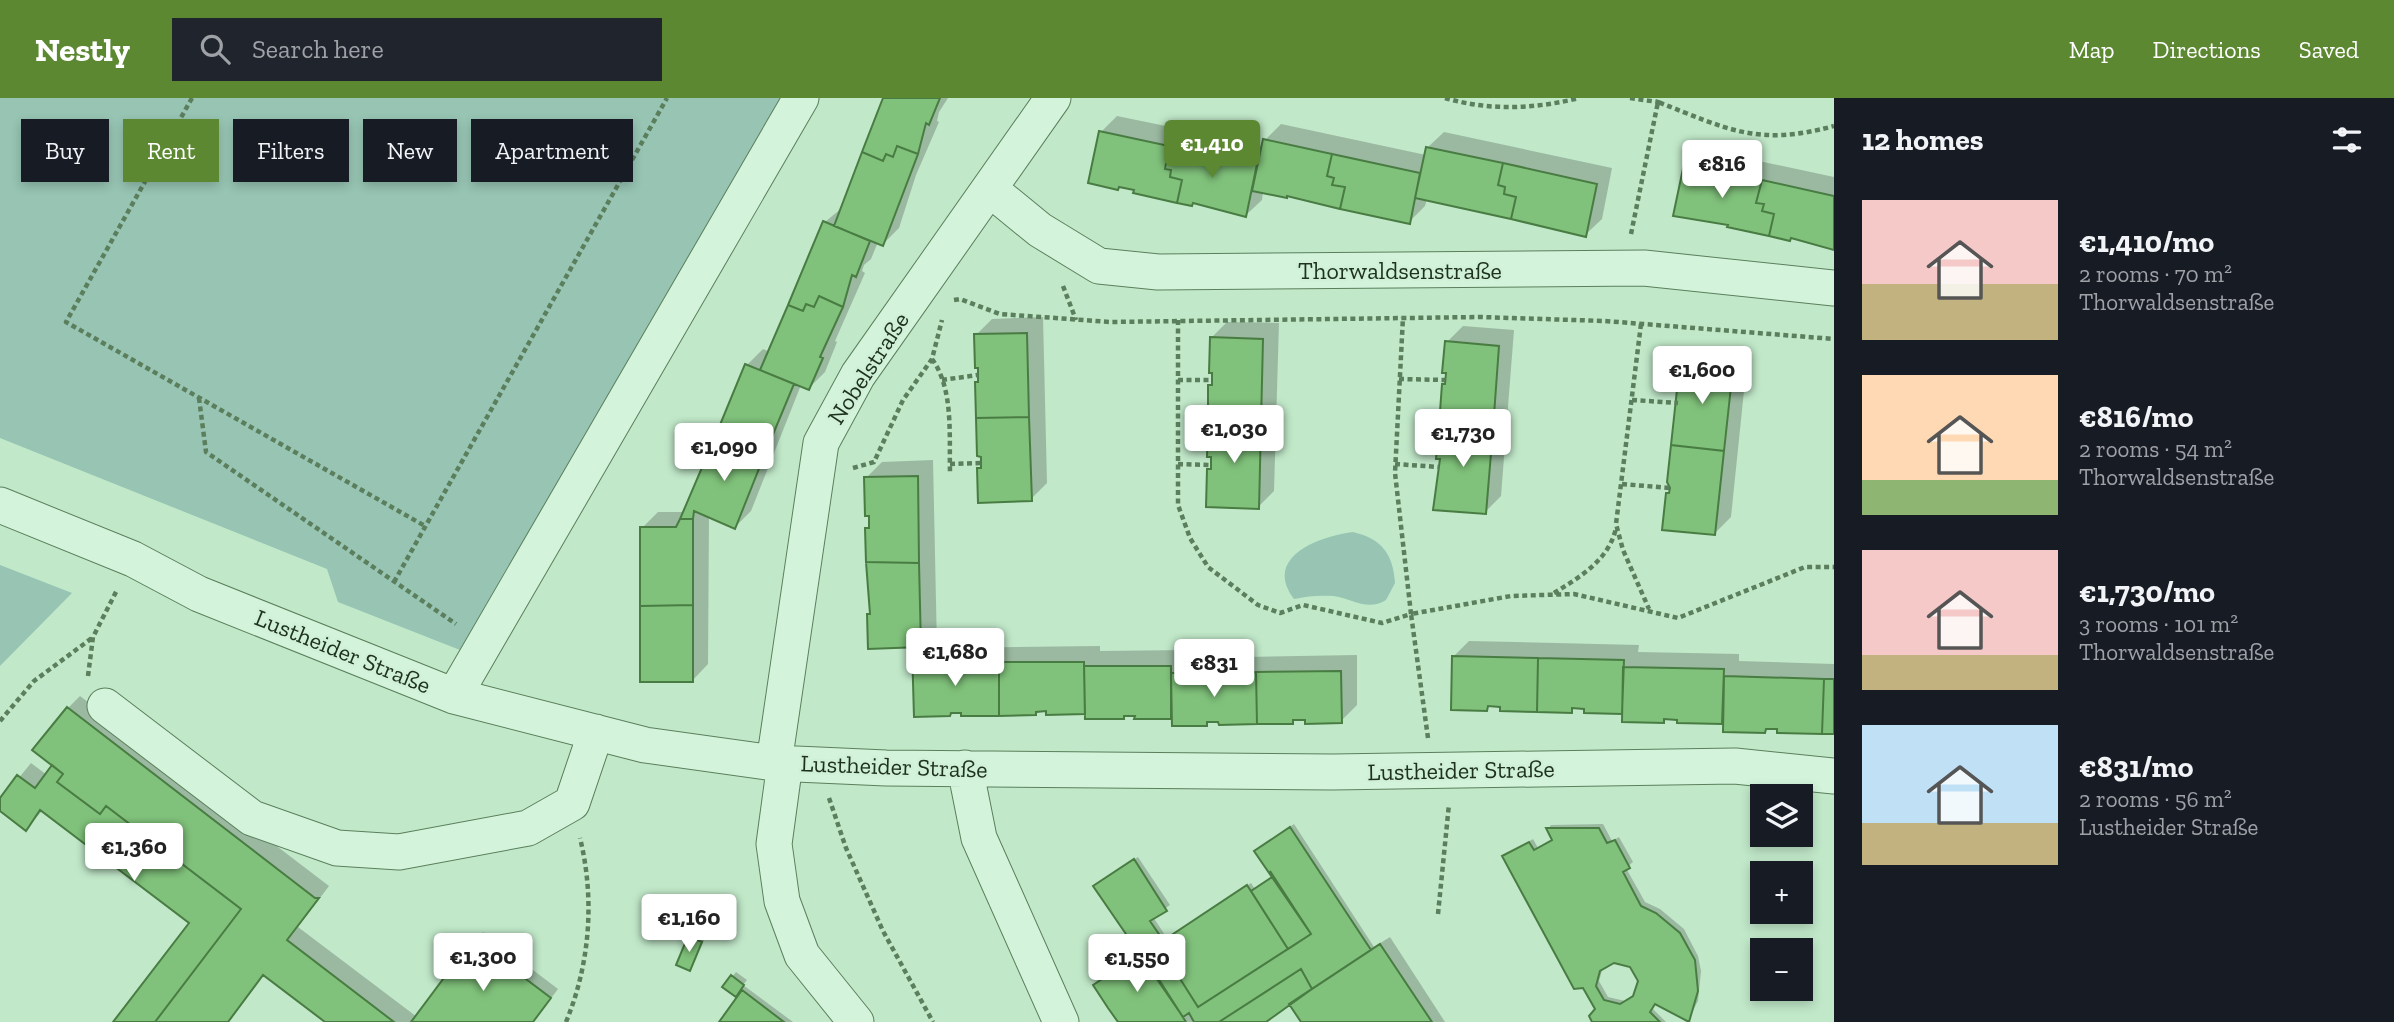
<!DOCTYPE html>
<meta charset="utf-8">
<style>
:root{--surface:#171b24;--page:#20242c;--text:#f1f3f6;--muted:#9ea1a6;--accent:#5c8832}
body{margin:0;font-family:"Zilla Slab",serif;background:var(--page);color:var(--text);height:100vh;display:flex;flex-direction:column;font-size:26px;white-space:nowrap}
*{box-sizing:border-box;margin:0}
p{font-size:23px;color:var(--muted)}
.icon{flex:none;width:38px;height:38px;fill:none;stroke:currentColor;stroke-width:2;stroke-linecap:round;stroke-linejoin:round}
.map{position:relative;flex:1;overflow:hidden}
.panel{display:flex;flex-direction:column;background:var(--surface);width:560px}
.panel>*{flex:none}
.top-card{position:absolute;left:21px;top:21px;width:665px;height:63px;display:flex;gap:14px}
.buttons{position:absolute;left:1750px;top:686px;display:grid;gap:14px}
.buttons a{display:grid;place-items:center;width:63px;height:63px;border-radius:0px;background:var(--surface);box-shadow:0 4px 10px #0003;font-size:35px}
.price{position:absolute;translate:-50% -60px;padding:0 16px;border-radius:7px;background:#fff;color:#222;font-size:23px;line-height:46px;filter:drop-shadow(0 2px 4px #0008)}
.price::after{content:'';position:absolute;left:50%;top:42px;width:21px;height:16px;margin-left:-10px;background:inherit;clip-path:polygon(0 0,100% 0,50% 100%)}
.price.active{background:var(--accent);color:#fff}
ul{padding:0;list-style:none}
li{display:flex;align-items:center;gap:21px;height:175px;padding:0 28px}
li span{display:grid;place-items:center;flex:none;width:196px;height:140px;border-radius:0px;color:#555}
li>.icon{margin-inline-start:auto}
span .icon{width:84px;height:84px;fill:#fffc;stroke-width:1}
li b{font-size:30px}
h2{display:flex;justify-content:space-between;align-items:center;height:84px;padding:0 28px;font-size:30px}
.chip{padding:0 24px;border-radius:0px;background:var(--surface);box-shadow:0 4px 10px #0003;font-size:24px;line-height:63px}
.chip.active{background:var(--accent);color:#fff}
header{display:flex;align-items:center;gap:42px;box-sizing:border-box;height:98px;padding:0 35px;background:var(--accent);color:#fff}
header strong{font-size:33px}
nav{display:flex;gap:38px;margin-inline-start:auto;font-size:24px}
.search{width:490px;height:63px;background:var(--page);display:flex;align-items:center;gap:18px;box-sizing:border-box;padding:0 24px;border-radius:0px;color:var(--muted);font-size:26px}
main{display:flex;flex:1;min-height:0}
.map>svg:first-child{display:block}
</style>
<header>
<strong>Nestly</strong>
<div class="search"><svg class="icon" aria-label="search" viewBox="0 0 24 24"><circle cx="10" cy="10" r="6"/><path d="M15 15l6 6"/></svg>Search here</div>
<nav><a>Map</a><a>Directions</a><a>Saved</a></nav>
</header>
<main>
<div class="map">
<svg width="1834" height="924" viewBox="0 0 1834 924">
<rect width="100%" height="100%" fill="#c1e8c9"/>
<path fill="#97c4b3" d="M 0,0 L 783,0 L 460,552 L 338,504 L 327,471 L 0,340 Z
M 1353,434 C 1382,441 1393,456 1395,485 L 1386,502 C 1367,514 1352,500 1333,498 C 1320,497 1307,498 1294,501 C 1262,459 1320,438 1353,434 Z
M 0,467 L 72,495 L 0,568 Z"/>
<path fill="#0003" fill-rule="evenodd" d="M 885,0 L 948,0 L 939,14 L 937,23 L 939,24 L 916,77 L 899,130 L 883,146 L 878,144 L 871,161 L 864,167 L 862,173 L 865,175 L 835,243 L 837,244 L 825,274 L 809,290 L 801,287 L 751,413 L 735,429 L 709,418 L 708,566 L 692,583 L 642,430 L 658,414 L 685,414 L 747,267 L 763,251 L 770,254 L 825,124 L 843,109 Z
M 1117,18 L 1263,48 L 1265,42 L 1281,26 L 1426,57 L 1427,50 L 1444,34 L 1612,70 L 1602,121 L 1585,137 L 1427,101 L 1425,108 L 1409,124 L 1288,96 L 1263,94 L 1262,102 L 1246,117 L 1121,87 L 1118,90 L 1101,34 Z
M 1702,51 L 1834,79 L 1834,150 L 1686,67 Z
M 1043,219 L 1047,385 L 1031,401 L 979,371 L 983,367 L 976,237 L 992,221 Z
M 1227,224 L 1279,225 L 1274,393 L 1258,409 L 1209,371 L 1213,367 L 1211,240 Z
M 1463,228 L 1514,232 L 1501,398 L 1485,414 L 1442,360 L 1447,244 Z
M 1698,249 L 1748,254 L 1731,419 L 1715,435 L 1668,395 L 1671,392 L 1681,265 Z
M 933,362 L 937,550 L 1100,548 L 1100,553 L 1186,552 L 1186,560 L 1357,557 L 1357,607 L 1341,623 L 1296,621 L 1292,624 L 1209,622 L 1206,626 L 1173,619 L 1136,620 L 1137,616 L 1126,616 L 1123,620 L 1048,611 L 1035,615 L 963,613 L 950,617 L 916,618 L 914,548 L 869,517 L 872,514 L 872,505 L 869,505 L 867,430 L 870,427 L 866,380 L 882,364 Z
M 1469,543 L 1639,547 L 1638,554 L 1739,556 L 1739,563 L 1834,566 L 1834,635 L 1678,623 L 1678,620 L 1667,620 L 1663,623 L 1624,614 L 1586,613 L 1586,609 L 1575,609 L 1571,613 L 1491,607 L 1486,611 L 1453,559 Z
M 80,598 L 329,788 L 298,829 L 417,919 L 483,834 L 558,891 L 533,924 L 328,924 L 265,876 L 229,924 L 116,924 L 191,825 L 43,712 L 26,731 L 0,711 L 0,703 L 31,665 L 47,677 L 54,667 L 68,610 Z
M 1294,726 L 1374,849 L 1390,839 L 1445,924 L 1303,924 L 1291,904 L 1262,924 L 1120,924 L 1135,860 L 1133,856 L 1137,852 L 1095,788 L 1138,759 L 1170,807 L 1153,819 L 1167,840 L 1251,785 L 1255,791 L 1273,779 L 1256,753 Z
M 1603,726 L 1612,743 L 1619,739 L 1633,764 L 1626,770 L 1645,804 L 1660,811 L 1684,831 L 1698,858 L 1701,873 L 1698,903 L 1688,922 L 1656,904 L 1652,910 L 1666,924 L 1594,924 L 1597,911 L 1505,758 L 1533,741 L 1538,750 L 1553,741 L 1548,731 L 1551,727 ZM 1614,863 L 1631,867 L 1640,887 L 1636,897 L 1625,903 L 1608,899 L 1599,883 L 1603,869 Z
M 693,835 L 705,840 L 690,871 L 689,839 Z
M 736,874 L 747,882 L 743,887 L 793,924 L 721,924 L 739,899 L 724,889 Z"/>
<path fill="#80c27b" stroke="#497c43" stroke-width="2" fill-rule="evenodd" d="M 883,0 L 940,0 L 929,27 L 926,25 L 918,56 L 897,48 L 893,59 L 886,56 L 883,63 L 862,54 Z
M 1099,33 L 1169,48 L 1165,71 L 1171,72 L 1170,79 L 1182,82 L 1177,105 L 1133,95 L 1134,92 L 1119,89 L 1118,92 L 1088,85 Z
M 1263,41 L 1332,56 L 1327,78 L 1334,80 L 1332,87 L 1345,89 L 1340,111 L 1287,98 L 1287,100 L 1252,93 Z
M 897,48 L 918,56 L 883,148 L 834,128 L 862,54 L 883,63 L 886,56 L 893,59 Z
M 1169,48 L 1257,66 L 1246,119 L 1193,105 L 1192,108 L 1177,105 L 1182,82 L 1170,79 L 1171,72 L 1165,71 Z
M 1426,49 L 1503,65 L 1498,87 L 1505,89 L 1504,96 L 1516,99 L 1511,121 L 1415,100 Z
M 1332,56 L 1420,75 L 1410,126 L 1340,111 L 1345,89 L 1332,87 L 1334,80 L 1327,78 Z
M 1503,65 L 1597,86 L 1586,139 L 1511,121 L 1516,99 L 1504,96 L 1505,89 L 1498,87 Z
M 1684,66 L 1762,82 L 1756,105 L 1764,106 L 1762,113 L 1774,116 L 1769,138 L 1727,129 L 1728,127 L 1673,118 Z
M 1762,82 L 1834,98 L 1834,152 L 1791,140 L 1790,143 L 1769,138 L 1774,116 L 1762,113 L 1764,106 L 1756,105 Z
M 823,123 L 870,143 L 856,179 L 852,177 L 843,209 L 819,198 L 814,209 L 806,206 L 803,213 L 788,207 Z
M 819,198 L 843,209 L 820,259 L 823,260 L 809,292 L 760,272 L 788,207 L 803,213 L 806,206 L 814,209 Z
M 1027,235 L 1029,319 L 976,320 L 975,284 L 978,284 L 978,270 L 975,270 L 974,236 Z
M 1210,239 L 1263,241 L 1261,325 L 1208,324 L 1208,287 L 1212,287 L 1212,275 L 1209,275 Z
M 1445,243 L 1499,248 L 1493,331 L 1439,327 L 1442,286 L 1445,286 L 1446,275 L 1442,275 Z
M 1680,264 L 1733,270 L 1724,353 L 1671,347 Z
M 745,266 L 794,286 L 764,358 L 715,339 Z
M 1029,319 L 1032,403 L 978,405 L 977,370 L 981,370 L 981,359 L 977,358 L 976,320 Z
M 1208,324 L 1261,325 L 1259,411 L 1206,409 L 1207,371 L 1211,371 L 1211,359 L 1207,359 Z
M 1439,327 L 1493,331 L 1486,416 L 1433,412 L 1440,361 L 1436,361 Z
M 715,339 L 764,358 L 735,431 L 694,413 L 693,421 L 680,421 Z
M 1671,347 L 1724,353 L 1715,437 L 1662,432 L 1666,395 L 1669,395 L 1670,390 L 1667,384 Z
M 918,378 L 919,465 L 866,464 L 865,430 L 869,430 L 869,418 L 865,418 L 864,379 Z
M 680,421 L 693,421 L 693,507 L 640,508 L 640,429 L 676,429 Z
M 866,464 L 919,465 L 921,549 L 868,551 L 867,516 L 870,516 Z
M 693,507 L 693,584 L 640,584 L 640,508 Z
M 912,549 L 921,549 L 922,565 L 999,564 L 999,618 L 961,618 L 961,615 L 951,615 L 950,618 L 914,619 Z
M 1452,558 L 1538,560 L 1537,614 L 1500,613 L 1500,609 L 1488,608 L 1487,613 L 1451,612 Z
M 1538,560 L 1624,562 L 1622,616 L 1584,615 L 1584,611 L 1572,610 L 1572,615 L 1537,614 Z
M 999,564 L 1084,564 L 1085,616 L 1046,617 L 1046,613 L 1036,614 L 1036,617 L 999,618 Z
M 1084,568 L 1171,568 L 1171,621 L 1134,621 L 1135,618 L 1124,618 L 1124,621 L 1085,621 Z
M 1623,569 L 1724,571 L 1722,626 L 1677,625 L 1677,622 L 1664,621 L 1664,625 L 1622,624 Z
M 1341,573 L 1342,625 L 1305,626 L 1305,622 L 1293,622 L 1293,626 L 1257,626 L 1256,574 Z
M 1256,574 L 1257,626 L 1219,627 L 1218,624 L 1207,624 L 1207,628 L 1172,628 L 1171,575 Z
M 1724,578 L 1824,581 L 1822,636 L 1777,635 L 1777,631 L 1766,631 L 1765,635 L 1723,634 Z
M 1824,581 L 1834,581 L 1834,636 L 1822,636 Z
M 67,609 L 315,800 L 319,800 L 287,842 L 394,924 L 325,924 L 263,877 L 228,924 L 155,924 L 241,811 L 106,708 L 100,716 L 57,684 L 63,676 L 32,652 Z
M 52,667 L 63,676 L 57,684 L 100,716 L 106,708 L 241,811 L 155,924 L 113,924 L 189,825 L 40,712 L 26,733 L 0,713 L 0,700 L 17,677 L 35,690 Z
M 1290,729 L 1371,852 L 1312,891 L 1301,871 L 1219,924 L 1194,924 L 1189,915 L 1183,919 L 1093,788 L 1134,761 L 1167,813 L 1150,823 L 1163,842 L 1158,846 L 1198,909 L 1311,836 L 1254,753 Z
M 1546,730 L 1599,730 L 1607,745 L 1615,742 L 1630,770 L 1623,774 L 1641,808 L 1656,815 L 1680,835 L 1695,862 L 1698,893 L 1689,924 L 1655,906 L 1650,914 L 1660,924 L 1592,924 L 1589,918 L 1595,911 L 1583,890 L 1574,891 L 1502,758 L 1529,744 L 1534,752 L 1552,742 ZM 1614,865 L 1630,869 L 1638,883 L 1633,898 L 1620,906 L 1604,902 L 1596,888 L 1600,873 Z
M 1270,773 L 1311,836 L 1288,851 L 1251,793 L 1272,779 Z
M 1247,787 L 1288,851 L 1198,909 L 1158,846 Z
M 688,838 L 702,844 L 690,873 L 676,867 Z
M 473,841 L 551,900 L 533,924 L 411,924 Z
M 1380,846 L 1432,924 L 1301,924 L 1289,906 Z
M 1136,852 L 1142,855 L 1186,924 L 1118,924 L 1108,910 L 1093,887 L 1134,860 L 1130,856 Z
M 1301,871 L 1312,891 L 1266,924 L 1219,924 Z
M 731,877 L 744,887 L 736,899 L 722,889 Z
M 742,892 L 784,924 L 719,924 Z"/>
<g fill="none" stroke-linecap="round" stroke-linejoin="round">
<defs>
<path id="minor" d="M 991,92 L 1040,132 L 1099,168 L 1158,174 L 1644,170 L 1834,190
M 0,407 L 133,461 L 199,496 L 454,598 L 645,647 L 774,665 L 886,670 L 1333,674 L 1735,668 L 1834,678
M 454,598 L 801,0
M 105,608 L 252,720 L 337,750 L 399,754 L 528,730 L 572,705 L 596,634
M 774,665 L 821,345 L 858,277 L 1053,0
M 785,665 L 774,746 L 782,803 L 802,857 L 856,924
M 965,670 L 979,740 L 1061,924"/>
</defs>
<use href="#minor" stroke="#5b7f5c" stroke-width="37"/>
<path stroke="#5b7f5c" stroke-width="4.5" stroke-dasharray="5 3.5" stroke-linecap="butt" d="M 192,0 L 66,224 L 425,428
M 1445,0 C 1489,13 1535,11 1579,0
M 1630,0 L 1658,4 L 1659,0
M 1631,136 L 1658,4 C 1728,31 1757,49 1834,28
M 1063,188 L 1076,222
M 954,202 L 960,201 L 1000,216 L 1110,224 L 1480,219 L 1605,223 L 1834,241
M 1178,222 L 1178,407 L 1190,440 L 1208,469 L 1258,507 L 1280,515 L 1303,507 L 1382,525 L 1411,516 L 1395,375 L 1403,219
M 1641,226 L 1616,426 L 1623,452 L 1649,511
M 932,261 C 954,291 949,339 950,374
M 1399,281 L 1445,282
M 942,282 L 978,277
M 1178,282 L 1212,282
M 199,300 L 206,354 L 456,526
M 1632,302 L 1678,305
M 950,366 L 981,365
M 1178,366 L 1211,367
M 1395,366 L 1439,369
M 853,370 L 874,364 L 903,302 L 932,261 L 942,222
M 1622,386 L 1670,390
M 394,484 L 667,0
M 1554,495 C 1580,479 1609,462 1616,430
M 88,578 L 93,539 L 117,492
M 0,623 L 34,583 L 92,540
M 1428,640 L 1411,516 L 1511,498 L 1574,496 L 1678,520 L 1805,469 L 1834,469
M 829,700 L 846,750 L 883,833 L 933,924
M 1438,816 L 1449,706
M 566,924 C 590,866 595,801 580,740"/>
<use href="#minor" stroke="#d3f4da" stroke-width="35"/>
</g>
<g text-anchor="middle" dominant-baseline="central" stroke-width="5" stroke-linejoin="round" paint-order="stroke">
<g font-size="24" fill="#1d311d" stroke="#d0f0d7">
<text x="1400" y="172">Thorwaldsenstraße</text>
<text transform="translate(868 270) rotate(-57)">Nobelstraße</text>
<text transform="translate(343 553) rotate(22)">Lustheider Straße</text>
<text transform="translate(894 668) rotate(2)">Lustheider Straße</text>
<text transform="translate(1461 672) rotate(-1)">Lustheider Straße</text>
</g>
</g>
</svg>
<div class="buttons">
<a><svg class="icon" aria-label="layers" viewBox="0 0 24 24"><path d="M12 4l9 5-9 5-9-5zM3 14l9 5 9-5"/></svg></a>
<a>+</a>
<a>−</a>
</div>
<b class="price active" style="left:1212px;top:82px">€1,410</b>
<b class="price" style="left:1722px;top:102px">€816</b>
<b class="price" style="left:1702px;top:308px">€1,600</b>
<b class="price" style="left:1234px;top:367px">€1,030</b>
<b class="price" style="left:1463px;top:371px">€1,730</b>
<b class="price" style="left:724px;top:385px">€1,090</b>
<b class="price" style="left:955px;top:590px">€1,680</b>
<b class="price" style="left:1214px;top:601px">€831</b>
<b class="price" style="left:134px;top:785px">€1,360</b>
<b class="price" style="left:689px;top:856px">€1,160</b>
<b class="price" style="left:483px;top:895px">€1,300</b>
<b class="price" style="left:1137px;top:896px">€1,550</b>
<div class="top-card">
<a class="chip">Buy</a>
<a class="chip active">Rent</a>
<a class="chip">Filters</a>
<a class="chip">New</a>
<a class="chip">Apartment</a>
</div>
</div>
<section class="panel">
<h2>12 homes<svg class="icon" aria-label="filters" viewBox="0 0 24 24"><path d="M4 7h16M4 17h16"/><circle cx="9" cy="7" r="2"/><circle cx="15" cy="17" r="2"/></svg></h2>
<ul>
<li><span style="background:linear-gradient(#f6c9c9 60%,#c2b280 0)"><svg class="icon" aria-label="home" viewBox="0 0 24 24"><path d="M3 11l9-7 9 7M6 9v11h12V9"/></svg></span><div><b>€1,410/mo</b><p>2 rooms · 70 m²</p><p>Thorwaldsenstraße</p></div></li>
<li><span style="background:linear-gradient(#ffd9b3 75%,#8fb573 0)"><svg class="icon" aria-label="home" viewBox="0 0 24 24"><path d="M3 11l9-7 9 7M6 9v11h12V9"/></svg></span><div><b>€816/mo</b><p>2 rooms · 54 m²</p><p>Thorwaldsenstraße</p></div></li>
<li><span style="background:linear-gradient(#f6c9c9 75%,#c2b280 0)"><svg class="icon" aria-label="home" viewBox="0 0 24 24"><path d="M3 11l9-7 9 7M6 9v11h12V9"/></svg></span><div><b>€1,730/mo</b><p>3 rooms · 101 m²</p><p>Thorwaldsenstraße</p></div></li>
<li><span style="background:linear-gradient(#bfe0f5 70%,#c2b280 0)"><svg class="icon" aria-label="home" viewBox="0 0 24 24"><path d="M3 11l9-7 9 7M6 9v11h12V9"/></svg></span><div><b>€831/mo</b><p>2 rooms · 56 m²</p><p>Lustheider Straße</p></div></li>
</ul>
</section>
</main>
